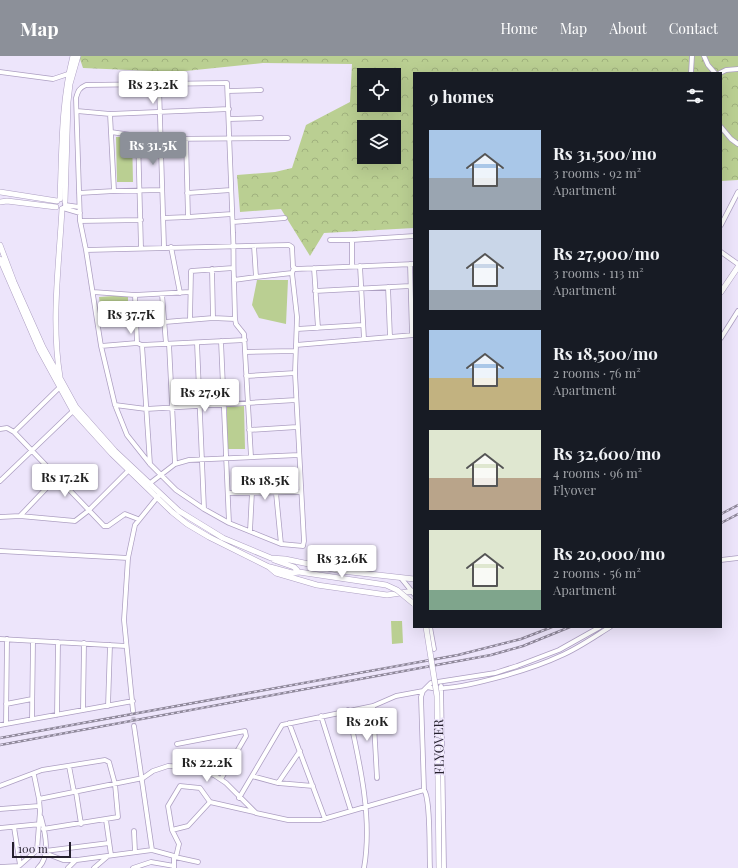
<!DOCTYPE html>
<meta charset="utf-8">
<style>
:root{--surface:#171b24;--page:#242831;--text:#f1f3f6;--muted:#9ea1a6;--accent:#8c9099}
body{margin:0;font-family:"Playfair Display",serif;background:var(--page);color:var(--text);height:100vh;display:flex;flex-direction:column;font-size:15px;white-space:nowrap}
*{box-sizing:border-box;margin:0}
p{font-size:13px;color:var(--muted)}
.icon{flex:none;width:22px;height:22px;fill:none;stroke:currentColor;stroke-width:2;stroke-linecap:round;stroke-linejoin:round}
.map{position:relative;flex:1;overflow:hidden}
.details{position:absolute;left:413px;top:16px;width:309px;height:556px;display:flex;flex-direction:column;background:var(--surface);border-radius:0px;box-shadow:0 4px 16px #0002}
.details>*{flex:none}
.fabs{position:absolute;left:357px;top:12px;display:grid;gap:8px}
.fabs a{display:grid;place-items:center;width:44px;height:44px;border-radius:0px;background:var(--surface);box-shadow:0 4px 16px #0002;font-size:20px}
.scale{position:absolute;left:12px;bottom:10px;width:59px;box-sizing:border-box;padding-left:4px;border:2px solid #25202d;border-top:0;font-size:11px;line-height:14px;white-space:nowrap;color:#25202d;-webkit-text-stroke:3px #ede5fb;paint-order:stroke}
.price{position:absolute;translate:-50% -34px;padding:0 9px;border-radius:4px;background:#fff;color:#222;font-size:13px;line-height:26px;filter:drop-shadow(0 1px 2px #0008)}
.price::after{content:'';position:absolute;left:50%;top:24px;width:12px;height:9px;margin-left:-6px;background:inherit;clip-path:polygon(0 0,100% 0,50% 100%)}
.price.current{background:var(--accent);color:#fff}
ul{padding:0;list-style:none}
li{display:flex;align-items:center;gap:12px;height:100px;padding:0 16px}
li span{display:grid;place-items:center;flex:none;width:112px;height:80px;border-radius:0px;color:#555}
li>.icon{margin-inline-start:auto}
span .icon{width:48px;height:48px;fill:#fffc;stroke-width:1}
li b{font-size:17px}
h2{display:flex;justify-content:space-between;align-items:center;height:48px;padding:0 16px;font-size:17px}
header{display:flex;align-items:center;gap:24px;box-sizing:border-box;height:56px;padding:0 20px;background:var(--accent);color:#fff}
header strong{font-size:19px}
nav{display:flex;gap:22px;margin-inline-start:auto;font-size:14px}
.map>svg:first-child{display:block}
</style>
<header>
<strong>Map</strong>
<nav><a>Home</a><a>Map</a><a>About</a><a>Contact</a></nav>
</header>
<div class="map">
<svg width="738" height="812" viewBox="0 0 738 812">
<defs>
<pattern id="park-crowns" width="20" height="18" patternUnits="userSpaceOnUse"><rect width="20" height="18" fill="#bacf92"/><path d="M2 6a3 3 0 1 1 6 0M12 15a3 3 0 1 1 6 0" fill="none" stroke="#a0b17e"/></pattern>
</defs>
<rect width="100%" height="100%" fill="#ede5fb"/>
<path fill="#bacf92" d="M 132,80 L 133,126 L 117,126 L 116,81 Z
M 257,224 L 288,224 L 286,268 L 259,262 L 252,249 Z
M 128,239 L 128,255 L 101,256 L 99,241 Z
M 244,350 L 245,393 L 227,393 L 227,351 Z
M 391,565 L 402,565 L 403,587 L 392,588 Z"/>
<path fill="url(#park-crowns)" fill-rule="evenodd" d="M 79,0 L 738,0 L 738,124 L 721,125 L 721,17 L 414,17 L 414,172 L 324,177 L 310,200 L 281,153 L 240,156 L 237,119 L 275,116 L 292,112 L 306,69 L 350,46 L 352,8 L 263,7 L 176,16 L 83,12 ZM 364,19 L 394,19 L 394,49 L 364,49 ZM 364,71 L 394,71 L 394,101 L 364,101 Z"/>
<g fill="none" stroke-linecap="round" stroke-linejoin="round">
<path stroke="#c5bed2" stroke-width="4" stroke-dasharray="4 2" stroke-linecap="butt" d="M 133,655 L 134,670"/>
<defs>
<path id="minor" d="M 704,0 L 708,9 L 715,17
M 0,16 L 53,23 L 68,18
M 691,17 L 692,0
M 720,17 L 726,14 L 738,13
M 159,29 L 164,191
M 228,35 L 261,34
M 77,55 L 110,58 L 229,53
M 229,63 L 261,62
M 721,71 L 731,83 L 738,88
M 111,76 L 138,80 L 160,81
M 138,80 L 141,192
M 160,83 L 288,82
M 114,135 L 162,134
M 79,137 L 114,135 L 110,58
M 187,137 L 231,134
M 65,149 L 79,151
M 63,152 L 80,157
M 188,161 L 232,158
M 163,162 L 188,161 L 186,83
M 80,165 L 141,164
M 233,166 L 285,162
M 721,169 L 738,136
M 330,184 L 352,184
M 254,190 L 256,221 L 292,217
M 171,191 L 180,237
M 86,194 L 101,290 L 137,287 L 142,289 L 245,284
M 721,196 L 738,208
M 410,208 L 412,279
M 352,210 L 352,184 L 414,180
M 360,210 L 364,283
M 314,212 L 318,272
M 212,213 L 213,262
M 256,221 L 234,224 C 233,208 234,193 233,177 L 227,27 L 86,29 C 79,32 78,35 76,42 L 80,165 L 86,194 L 289,189 L 292,191 L 293,211 L 296,213 L 414,208
M 234,224 L 235,263 L 236,268 L 244,278 L 251,401
M 388,231 L 390,281
M 315,235 L 410,230
M 93,236 L 135,239 L 190,236
M 162,238 L 166,288
M 135,239 L 137,287
M 190,263 L 191,215 L 233,212
M 165,266 L 213,262 L 235,263
M 297,273 L 362,269
M 721,282 L 738,255
M 221,285 L 229,467
M 197,287 L 204,453
M 169,288 L 175,408
M 142,289 L 150,408
M 296,289 L 414,279
M 101,290 L 115,349 L 127,379 L 150,408 L 176,434 L 204,453 L 229,467 L 281,488 L 303,490 L 304,485 L 295,317 L 297,261 L 292,217 L 294,212
M 245,296 L 295,295
M 246,320 L 295,317
M 115,349 L 146,353 L 296,344
M 0,373 L 7,372 L 14,376 L 104,470 L 108,470 L 125,458 L 138,463
M 249,374 L 297,371
M 14,376 L 59,332
M 0,425 L 73,355
M 149,428 L 175,408 L 189,404 L 299,399
M 229,437 L 301,436
M 276,437 L 281,488
M 20,460 L 57,421
M 0,461 L 20,460 L 75,465 L 88,455 L 128,415
M 250,475 L 252,436
M 0,495 L 128,502
M 721,504 L 738,502
M 401,522 L 414,538
M 430,571 L 434,593
M 0,583 L 126,590
M 441,630 L 444,812
M 427,631 C 452,638 535,612 560,600 C 577,593 594,581 610,571
M 6,648 L 32,643
M 108,650 L 110,589
M 373,650 L 377,722
M 83,654 L 84,587
M 348,654 C 359,704 373,761 364,812
M 133,655 L 124,564 L 128,502 L 135,469 L 160,438
M 57,659 L 58,586
M 321,660 L 351,755
M 32,663 L 33,585
M 289,667 L 325,763
M 6,668 L 7,583
M 0,669 L 133,645
M 134,670 L 152,794 L 174,800 L 174,812
M 177,688 L 245,675 L 246,680 L 221,723
M 69,710 L 74,736
M 180,710 L 236,696
M 34,719 L 39,743
M 252,720 L 278,727 L 313,730
M 278,727 L 300,695
M 0,730 L 42,714 L 105,704 L 109,706 L 115,728 L 118,761 L 43,773
M 424,734 L 421,641 L 423,635 L 431,627 L 495,617 L 517,610 L 559,594 L 600,571
M 76,736 L 81,768
M 239,742 L 282,669 L 373,650 L 396,640 L 423,635
M 0,753 L 39,750
M 106,764 L 111,799
M 14,771 L 20,809
M 0,772 L 41,768
M 172,774 L 188,770 L 210,746
M 134,775 L 135,796
M 37,794 L 63,804 L 77,804 L 152,794
M 45,795 L 109,787
M 175,801 L 198,806
M 176,801 L 179,788 L 172,774 L 168,750 L 180,730 L 200,732 L 210,746 L 254,756
M 0,811 L 19,810 L 37,794 L 40,755 L 39,743 L 143,722 L 153,715 L 168,710 L 188,711 L 214,719 L 226,727 L 256,757 L 288,764 L 320,764 L 424,734 C 431,743 429,798 430,812
M 38,812 C 51,801 45,776 41,761
M 68,812 L 76,804
M 94,812 L 108,800
M 133,812 L 151,806 L 174,810"/>
<path id="major" d="M 0,136 L 57,145
M 60,143 C 62,95 61,47 73,0
M 0,146 L 7,145 L 56,151
M 65,146 L 68,46 L 70,28 L 78,0
M 0,189 L 14,226 L 43,291 L 76,351 L 115,395 L 179,455 L 223,482 L 271,502 L 285,503 L 342,515 L 414,523
M 0,203 L 39,293 L 73,355 L 112,398 L 172,456 L 187,468 L 209,481 L 269,511 L 276,517 L 317,529 L 387,539 L 414,535
M 721,236 L 738,211
M 60,321 C 51,266 59,208 62,153
M 274,504 L 294,511 L 299,516
M 270,511 L 292,517 L 299,516"/>
</defs>
<use href="#minor" stroke="#ad9fc2" stroke-width="5.5"/>
<use href="#major" stroke="#ad9fc2" stroke-width="6"/>
<use href="#minor" stroke="#fff" stroke-width="4"/>
<use href="#major" stroke="#fff" stroke-width="5"/>
<defs>
<path id="rail" d="M 721,458 L 738,449
M 721,467 L 738,458
M 0,682 L 458,599 L 521,583 L 552,571
M 0,689 L 491,599 L 523,590 L 570,571"/>
</defs>
<use href="#rail" stroke="#8e8799" stroke-width="2.5"/>
<use href="#rail" stroke="#ede5fb" stroke-width="1" stroke-dasharray="3" stroke-linecap="butt"/>
<defs>
<path id="major-bridge" d="M 299,516 L 386,529 L 397,534 L 414,548
M 426,571 L 437,640 L 439,812"/>
</defs>
<use href="#major-bridge" stroke="#ad9fc2" stroke-width="6" stroke-linecap="butt"/>
<use href="#major-bridge" stroke="#fff" stroke-width="5"/>
</g>
<g text-anchor="middle" dominant-baseline="central" stroke-width="3" stroke-linejoin="round" paint-order="stroke">
<g font-size="13" fill="#25202d" stroke="#ede5fb">
<text transform="translate(438 691) rotate(-91)">FLYOVER</text>
</g>
</g>
</svg>
<div class="fabs">
<a><svg class="icon" aria-label="locate" viewBox="0 0 24 24"><circle cx="12" cy="12" r="6"/><path d="M12 2v4M12 18v4M2 12h4M18 12h4"/></svg></a>
<a><svg class="icon" aria-label="layers" viewBox="0 0 24 24"><path d="M12 4l9 5-9 5-9-5zM3 14l9 5 9-5"/></svg></a>
</div>
<div class="scale">100 m</div>
<b class="price" style="left:153px;top:49px">Rs 23.2K</b>
<b class="price current" style="left:153px;top:110px">Rs 31.5K</b>
<b class="price" style="left:131px;top:279px">Rs 37.7K</b>
<b class="price" style="left:205px;top:357px">Rs 27.9K</b>
<b class="price" style="left:65px;top:442px">Rs 17.2K</b>
<b class="price" style="left:265px;top:445px">Rs 18.5K</b>
<b class="price" style="left:342px;top:523px">Rs 32.6K</b>
<b class="price" style="left:367px;top:686px">Rs 20K</b>
<b class="price" style="left:207px;top:727px">Rs 22.2K</b>
<section class="details">
<h2>9 homes<svg class="icon" aria-label="filters" viewBox="0 0 24 24"><path d="M4 7h16M4 17h16"/><circle cx="9" cy="7" r="2"/><circle cx="15" cy="17" r="2"/></svg></h2>
<ul>
<li><span style="background:linear-gradient(#a9c7e8 60%,#9aa5b1 0)"><svg class="icon" aria-label="home" viewBox="0 0 24 24"><path d="M3 11l9-7 9 7M6 9v11h12V9"/></svg></span><div><b>Rs 31,500/mo</b><p>3 rooms · 92 m²</p><p>Apartment</p></div></li>
<li><span style="background:linear-gradient(#c9d6e8 75%,#9aa5b1 0)"><svg class="icon" aria-label="home" viewBox="0 0 24 24"><path d="M3 11l9-7 9 7M6 9v11h12V9"/></svg></span><div><b>Rs 27,900/mo</b><p>3 rooms · 113 m²</p><p>Apartment</p></div></li>
<li><span style="background:linear-gradient(#a9c7e8 60%,#c2b280 0)"><svg class="icon" aria-label="home" viewBox="0 0 24 24"><path d="M3 11l9-7 9 7M6 9v11h12V9"/></svg></span><div><b>Rs 18,500/mo</b><p>2 rooms · 76 m²</p><p>Apartment</p></div></li>
<li><span style="background:linear-gradient(#dfe7d0 60%,#b9a48a 0)"><svg class="icon" aria-label="home" viewBox="0 0 24 24"><path d="M3 11l9-7 9 7M6 9v11h12V9"/></svg></span><div><b>Rs 32,600/mo</b><p>4 rooms · 96 m²</p><p>Flyover</p></div></li>
<li><span style="background:linear-gradient(#dfe7d0 75%,#7fa58c 0)"><svg class="icon" aria-label="home" viewBox="0 0 24 24"><path d="M3 11l9-7 9 7M6 9v11h12V9"/></svg></span><div><b>Rs 20,000/mo</b><p>2 rooms · 56 m²</p><p>Apartment</p></div></li>
</ul>
</section>
</div>
